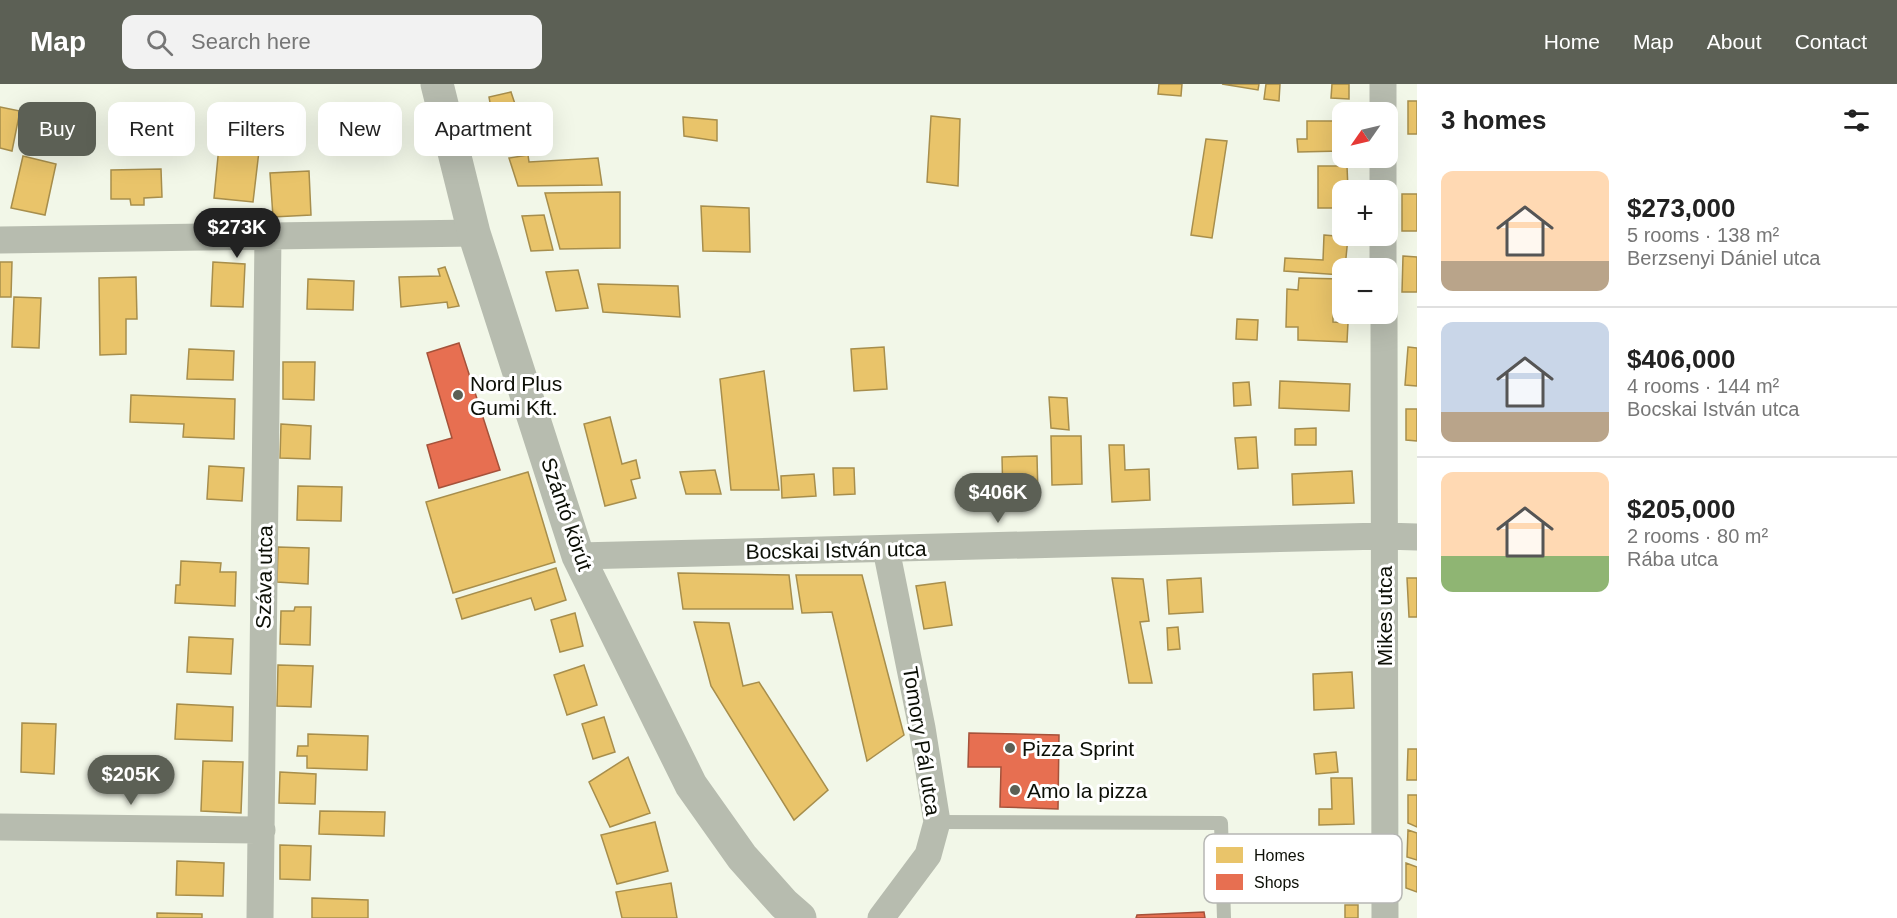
<!DOCTYPE html>
<meta charset="utf-8">
<style>
:root{--surface:#fff;--page:#f2f2f2;--text:#222;--muted:#767676;--line:#e0e0e0;--accent:#5c6055}
body{margin:0;font-family:Helvetica,sans-serif;background:var(--page);color:var(--text);height:100vh;display:flex;flex-direction:column;font-size:22px;white-space:nowrap}
*{box-sizing:border-box;margin:0}
p{font-size:20px;color:var(--muted)}
.icon{flex:none;width:33px;height:33px;fill:none;stroke:currentColor;stroke-width:2;stroke-linecap:round;stroke-linejoin:round}
.map{position:relative;flex:1;overflow:hidden}
.details{display:flex;flex-direction:column;background:var(--surface);width:480px}
.details>*{flex:none}
.hud{position:absolute;left:18px;top:18px;width:570px;height:54px;display:flex;gap:12px}
.needle{width:39px;rotate:236deg}
.tools{position:absolute;left:1332px;top:18px;display:grid;gap:12px}
.tools a{display:grid;place-items:center;width:66px;height:66px;border-radius:12px;background:var(--surface);box-shadow:0 6px 24px #0002;font-size:30px}
.price{position:absolute;translate:-50% -51px;padding:0 14px;border-radius:21px;background:var(--accent);color:#fff;font-size:20px;line-height:39px;filter:drop-shadow(0 2px 3px #0008)}
.price::after{content:'';position:absolute;left:50%;top:36px;width:18px;height:14px;margin-left:-9px;background:inherit;clip-path:polygon(0 0,100% 0,50% 100%)}
.price.current{background:#222;color:#fff}
ul{padding:0;list-style:none}
li{display:flex;align-items:center;gap:18px;height:150px;padding:0 24px}
li+li{border-top:2px solid var(--line)}
li span{display:grid;place-items:center;flex:none;width:168px;height:120px;border-radius:12px;color:#555}
li>.icon{margin-inline-start:auto}
span .icon{width:72px;height:72px;fill:#fffc;stroke-width:1}
li b{font-size:26px}
h2{display:flex;justify-content:space-between;align-items:center;height:72px;padding:0 24px;font-size:26px}
.pill{padding:0 21px;border-radius:12px;background:var(--surface);box-shadow:0 6px 24px #0002;font-size:21px;line-height:54px}
.pill.current{background:var(--accent);color:#fff}
header{display:flex;align-items:center;gap:36px;box-sizing:border-box;height:84px;padding:0 30px;background:var(--accent);color:#fff}
header strong{font-size:28px}
nav{display:flex;gap:33px;margin-inline-start:auto;font-size:21px}
.search{width:420px;height:54px;background:var(--page);display:flex;align-items:center;gap:15px;box-sizing:border-box;padding:0 21px;border-radius:12px;color:var(--muted);font-size:22px}
main{display:flex;flex:1;min-height:0}
.map>svg:first-child{display:block}
</style>
<header>
<strong>Map</strong>
<div class="search"><svg class="icon" aria-label="search" viewBox="0 0 24 24"><circle cx="10" cy="10" r="6"/><path d="M15 15l6 6"/></svg>Search here</div>
<nav><a>Home</a><a>Map</a><a>About</a><a>Contact</a></nav>
</header>
<main>
<div class="map">
<svg width="1417" height="834" viewBox="0 0 1417 834">
<rect width="100%" height="100%" fill="#f2f7e8"/>
<path fill="#e9c46a" stroke="#a78e4c" stroke-width="1.5" d="M 1159,0 L 1182,0 L 1181,12 L 1158,10 Z
M 1222,0 L 1259,0 L 1258,6 Z
M 1266,0 L 1280,0 L 1279,17 L 1264,15 Z
M 1332,0 L 1349,0 L 1349,15 L 1331,14 Z
M 511,8 L 520,35 L 548,32 L 552,49 L 496,53 L 489,13 Z
M 1408,17 L 1417,17 L 1417,50 L 1408,50 Z
M 0,23 L 20,27 L 12,67 L 0,64 Z
M 931,32 L 960,35 L 958,102 L 927,98 Z
M 683,33 L 717,36 L 717,57 L 684,52 Z
M 1307,37 L 1342,37 L 1342,67 L 1298,68 L 1297,55 L 1307,55 Z
M 1206,55 L 1227,57 L 1212,154 L 1191,151 Z
M 219,62 L 259,67 L 253,118 L 214,114 Z
M 528,71 L 529,78 L 598,74 L 602,101 L 518,102 L 509,74 Z
M 23,72 L 56,80 L 45,131 L 11,124 Z
M 1318,82 L 1347,82 L 1348,106 L 1342,106 L 1342,124 L 1318,124 Z
M 161,85 L 162,113 L 144,114 L 144,121 L 131,121 L 130,115 L 111,115 L 111,86 Z
M 309,87 L 311,131 L 273,133 L 270,89 Z
M 620,108 L 620,164 L 560,165 L 545,109 Z
M 1402,110 L 1417,110 L 1417,147 L 1402,147 Z
M 701,122 L 749,124 L 750,168 L 703,167 Z
M 544,131 L 553,166 L 531,167 L 522,132 Z
M 1324,151 L 1348,153 L 1345,184 L 1342,184 L 1342,191 L 1284,187 L 1285,174 L 1323,176 Z
M 1403,172 L 1417,173 L 1417,208 L 1402,208 Z
M 0,178 L 12,178 L 11,213 L 0,213 Z
M 213,178 L 245,180 L 243,223 L 211,222 Z
M 445,183 L 459,222 L 448,224 L 447,218 L 401,223 L 399,193 L 440,192 L 438,185 Z
M 578,186 L 588,224 L 556,227 L 546,188 Z
M 136,193 L 137,235 L 126,235 L 126,270 L 100,271 L 99,194 Z
M 1299,194 L 1342,195 L 1342,211 L 1333,210 L 1333,238 L 1348,239 L 1347,258 L 1298,256 L 1298,243 L 1286,243 L 1287,205 L 1298,206 Z
M 308,195 L 354,197 L 353,226 L 307,225 Z
M 598,200 L 678,202 L 680,233 L 603,228 Z
M 14,213 L 41,214 L 39,264 L 12,263 Z
M 1237,235 L 1258,236 L 1257,256 L 1236,255 Z
M 884,263 L 887,305 L 854,307 L 851,265 Z
M 1408,263 L 1417,264 L 1417,302 L 1405,301 Z
M 189,265 L 234,267 L 233,296 L 187,295 Z
M 283,278 L 315,278 L 314,316 L 283,315 Z
M 764,287 L 779,406 L 731,406 L 720,295 Z
M 1280,297 L 1350,300 L 1349,327 L 1279,324 Z
M 1249,298 L 1251,321 L 1234,322 L 1233,299 Z
M 131,311 L 235,315 L 234,355 L 183,353 L 184,340 L 130,338 Z
M 1049,313 L 1067,314 L 1069,346 L 1051,344 Z
M 1406,325 L 1417,325 L 1417,357 L 1406,356 Z
M 610,333 L 622,380 L 636,376 L 640,394 L 631,396 L 636,414 L 605,422 L 584,340 Z
M 281,340 L 311,342 L 310,375 L 280,374 Z
M 1316,344 L 1316,361 L 1295,361 L 1295,345 Z
M 1051,352 L 1081,352 L 1082,400 L 1052,401 Z
M 1256,353 L 1258,384 L 1238,385 L 1235,354 Z
M 1109,361 L 1124,361 L 1125,386 L 1149,385 L 1150,416 L 1112,418 Z
M 1037,372 L 1038,413 L 1003,414 L 1002,373 Z
M 209,382 L 244,384 L 242,417 L 207,415 Z
M 833,384 L 854,384 L 855,410 L 834,411 Z
M 715,386 L 721,410 L 686,410 L 680,388 Z
M 1352,387 L 1354,419 L 1293,421 L 1292,390 Z
M 528,388 L 555,478 L 453,509 L 426,418 Z
M 814,390 L 816,412 L 782,414 L 781,392 Z
M 298,402 L 342,403 L 341,437 L 297,436 Z
M 278,463 L 309,464 L 308,500 L 277,498 Z
M 181,477 L 221,479 L 220,488 L 236,488 L 235,522 L 175,519 L 176,501 L 180,501 Z
M 556,484 L 566,516 L 535,526 L 531,514 L 462,535 L 456,515 Z
M 678,489 L 789,491 L 793,525 L 683,525 Z
M 796,491 L 862,491 L 904,651 L 867,677 L 832,528 L 802,529 Z
M 1112,494 L 1143,495 L 1149,537 L 1140,538 L 1152,599 L 1129,599 Z
M 1201,494 L 1203,528 L 1169,530 L 1167,496 Z
M 1407,494 L 1417,494 L 1417,533 L 1409,533 Z
M 945,498 L 952,541 L 924,545 L 916,502 Z
M 295,523 L 311,523 L 310,561 L 280,560 L 281,527 L 294,527 Z
M 575,529 L 583,562 L 560,568 L 551,536 Z
M 694,538 L 729,539 L 743,602 L 759,598 L 828,706 L 794,736 L 711,602 Z
M 1178,543 L 1180,565 L 1168,566 L 1167,544 Z
M 189,553 L 233,555 L 231,590 L 187,588 Z
M 278,581 L 313,582 L 311,623 L 277,622 Z
M 584,581 L 597,621 L 567,631 L 554,591 Z
M 1352,588 L 1354,624 L 1314,626 L 1313,590 Z
M 177,620 L 233,623 L 232,657 L 175,655 Z
M 604,633 L 615,668 L 593,675 L 582,640 Z
M 22,639 L 56,640 L 54,690 L 21,688 Z
M 308,650 L 368,652 L 367,686 L 307,684 L 307,672 L 297,672 L 298,662 L 308,662 Z
M 1408,665 L 1417,665 L 1417,696 L 1407,696 Z
M 1336,668 L 1338,688 L 1316,690 L 1314,670 Z
M 628,673 L 650,729 L 610,743 L 589,698 Z
M 203,677 L 243,678 L 241,729 L 201,727 Z
M 280,688 L 316,690 L 315,720 L 279,719 Z
M 1331,694 L 1352,694 L 1354,740 L 1319,741 L 1319,725 L 1332,725 Z
M 1408,711 L 1417,711 L 1417,743 L 1408,739 Z
M 320,727 L 385,728 L 384,752 L 319,750 Z
M 655,738 L 668,787 L 617,800 L 601,751 Z
M 1408,746 L 1417,749 L 1417,776 L 1407,773 Z
M 280,761 L 311,762 L 310,796 L 280,795 Z
M 177,777 L 224,779 L 223,812 L 176,811 Z
M 1406,779 L 1417,783 L 1417,808 L 1406,804 Z
M 671,799 L 677,834 L 622,834 L 616,808 Z
M 312,814 L 368,816 L 368,834 L 312,834 Z
M 1345,821 L 1358,821 L 1358,834 L 1345,834 Z
M 157,829 L 202,830 L 202,834 L 157,834 Z"/>
<path fill="#e76f51" stroke="#a5523a" stroke-width="1.5" d="M 459,259 L 500,386 L 439,404 L 427,361 L 452,354 L 427,269 Z
M 969,649 L 1059,651 L 1058,725 L 1000,723 L 1001,683 L 968,683 Z
M 1204,828 L 1205,834 L 1136,834 L 1137,831 Z"/>
<g fill="none" stroke-linecap="round" stroke-linejoin="round">
<path stroke="#b7bcaf" stroke-width="14" d="M 937,738 L 1221,739 L 1224,834"/>
<path stroke="#b7bcaf" stroke-width="27" d="M 1383,0 L 1383,28
M 1383,74 L 1383,106
M 1383,152 L 1383,184
M 0,156 L 474,149
M 1384,230 L 1385,834
M 578,472 L 1384,452 L 1417,453
M 0,743 L 262,746
M 260,834 L 268,152
M 881,834 L 928,771 L 937,738 L 922,644 L 886,465"/>
<path stroke="#b7bcaf" stroke-width="33" d="M 437,0 L 474,149 L 578,472 L 691,701 L 742,773 L 784,820 L 800,834"/>
</g>
<g fill="#5c6055" stroke="#fff" stroke-width="2">
<circle cx="458" cy="311" r="6"/>
<circle cx="1010" cy="664" r="6"/>
<circle cx="1015" cy="706" r="6"/>
</g>
<g text-anchor="middle" dominant-baseline="central" stroke-width="6" stroke-linejoin="round" paint-order="stroke">
<g font-size="21" fill="#0c0f06" stroke="#fff" text-anchor="start">
<text x="470" y="299">Nord Plus<tspan x="470" dy="24">Gumi Kft.</tspan></text>
<text x="1022" y="664">Pizza Sprint</text>
<text x="1027" y="706">Amo la pizza</text>
</g>
<g font-size="21" fill="#0c0f06" stroke="#fff">
<text transform="translate(567 430) rotate(71)">Szántó körút</text>
<text transform="translate(836 466) rotate(-1)">Bocskai István utca</text>
<text transform="translate(264 493) rotate(-89)">Száva utca</text>
<text transform="translate(1384 532) rotate(-90)">Mikes utca</text>
<text transform="translate(922 657) rotate(81)">Tomory Pál utca</text>
</g>
</g>
<rect x="1204" y="750" width="198" height="69" rx="9" fill="#fff" stroke="#b6b7b4" stroke-width="1.5"/>
<rect x="1216" y="763" width="27" height="16" fill="#e9c46a"/>
<rect x="1216" y="790" width="27" height="16" fill="#e76f51"/>
<g font-size="16" fill="#0c0f06">
<text x="1254" y="777">Homes</text>
<text x="1254" y="804">Shops</text>
</g>
</svg>
<div class="tools">
<a><svg class="needle" viewBox="-14 -14 28 28"><path d="M0-13l5 13h-10z" fill="#e53935"/><path d="M0 13l5-13h-10z" fill="#767676"/></svg></a>
<a>+</a>
<a>−</a>
</div>
<b class="price current" style="left:237px;top:175px">$273K</b>
<b class="price" style="left:998px;top:440px">$406K</b>
<b class="price" style="left:131px;top:722px">$205K</b>
<div class="hud">
<a class="pill current">Buy</a>
<a class="pill">Rent</a>
<a class="pill">Filters</a>
<a class="pill">New</a>
<a class="pill">Apartment</a>
</div>
</div>
<section class="details">
<h2>3 homes<svg class="icon" aria-label="filters" viewBox="0 0 24 24"><path d="M4 7h16M4 17h16"/><circle cx="9" cy="7" r="2"/><circle cx="15" cy="17" r="2"/></svg></h2>
<ul>
<li><span style="background:linear-gradient(#ffd9b3 75%,#b9a48a 0)"><svg class="icon" aria-label="home" viewBox="0 0 24 24"><path d="M3 11l9-7 9 7M6 9v11h12V9"/></svg></span><div><b>$273,000</b><p>5 rooms · 138 m²</p><p>Berzsenyi Dániel utca</p></div></li>
<li><span style="background:linear-gradient(#c9d6e8 75%,#b9a48a 0)"><svg class="icon" aria-label="home" viewBox="0 0 24 24"><path d="M3 11l9-7 9 7M6 9v11h12V9"/></svg></span><div><b>$406,000</b><p>4 rooms · 144 m²</p><p>Bocskai István utca</p></div></li>
<li><span style="background:linear-gradient(#ffd9b3 70%,#8fb573 0)"><svg class="icon" aria-label="home" viewBox="0 0 24 24"><path d="M3 11l9-7 9 7M6 9v11h12V9"/></svg></span><div><b>$205,000</b><p>2 rooms · 80 m²</p><p>Rába utca</p></div></li>
</ul>
</section>
</main>
